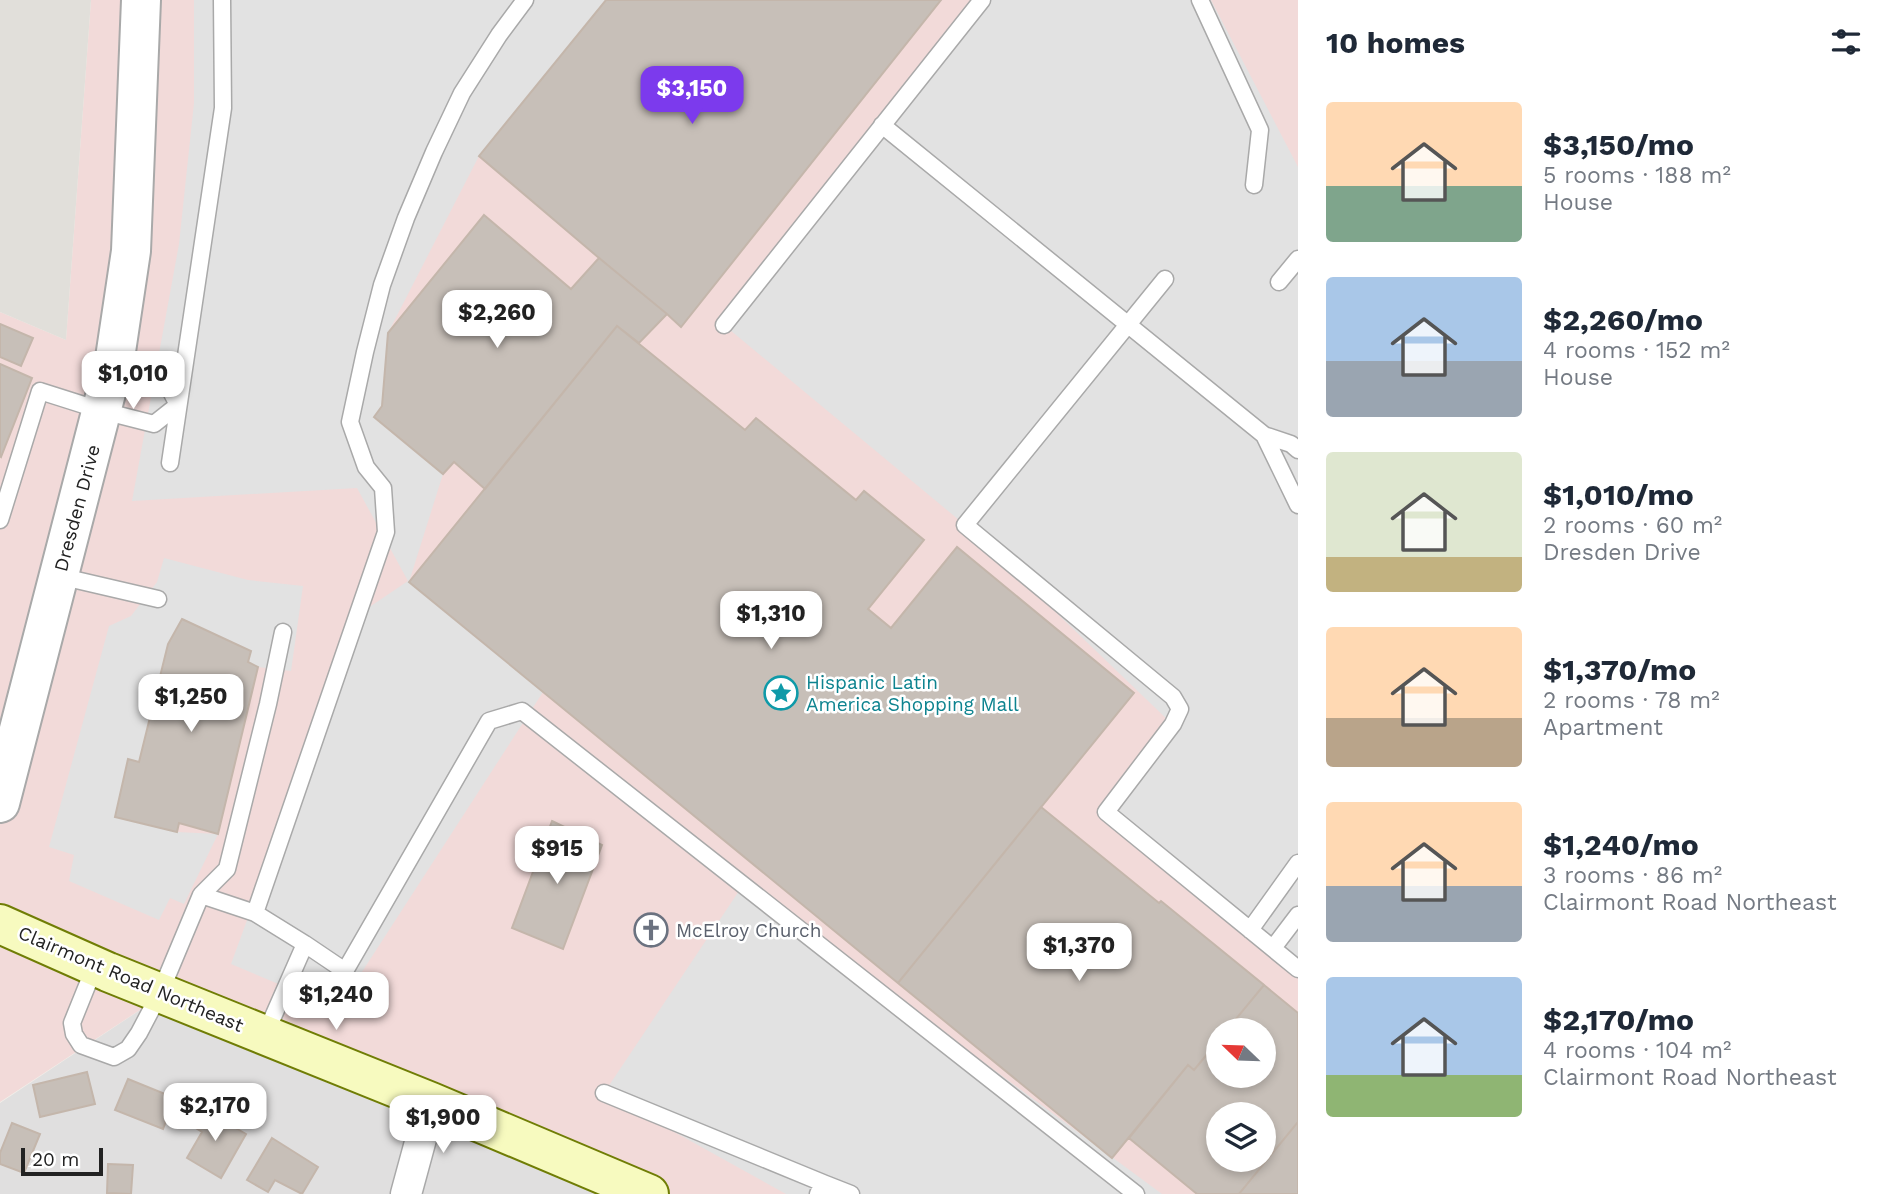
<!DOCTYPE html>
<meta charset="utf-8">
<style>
:root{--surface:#fff;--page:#f6f6f7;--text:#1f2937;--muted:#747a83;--accent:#7c3aed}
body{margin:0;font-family:"Work Sans",sans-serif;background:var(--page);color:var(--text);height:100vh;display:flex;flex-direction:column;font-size:26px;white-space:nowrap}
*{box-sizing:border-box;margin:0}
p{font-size:23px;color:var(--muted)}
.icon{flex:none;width:38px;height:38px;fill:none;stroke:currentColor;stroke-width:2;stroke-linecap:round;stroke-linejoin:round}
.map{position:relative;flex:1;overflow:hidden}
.side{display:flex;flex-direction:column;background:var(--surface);width:595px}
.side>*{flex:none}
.needle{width:46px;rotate:293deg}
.tools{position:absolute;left:1206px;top:1018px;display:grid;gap:14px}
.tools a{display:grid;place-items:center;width:70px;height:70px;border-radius:50%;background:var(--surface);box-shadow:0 4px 10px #0003;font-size:35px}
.scale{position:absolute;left:21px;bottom:18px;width:82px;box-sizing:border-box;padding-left:7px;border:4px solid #222;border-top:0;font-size:19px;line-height:24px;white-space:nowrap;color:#222;-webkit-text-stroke:5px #fff;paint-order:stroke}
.price{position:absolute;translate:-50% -60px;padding:0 16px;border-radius:14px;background:#fff;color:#222;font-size:23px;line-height:46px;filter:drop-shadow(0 2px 4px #0008)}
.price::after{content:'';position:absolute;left:50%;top:42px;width:21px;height:16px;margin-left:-10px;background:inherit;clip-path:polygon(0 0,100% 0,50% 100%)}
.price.active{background:var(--accent);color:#fff}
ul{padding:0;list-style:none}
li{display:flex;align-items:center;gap:21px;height:175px;padding:0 28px}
li span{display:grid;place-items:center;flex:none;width:196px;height:140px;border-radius:7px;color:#555}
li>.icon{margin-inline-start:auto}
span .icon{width:84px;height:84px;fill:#fffc;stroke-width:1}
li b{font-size:30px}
h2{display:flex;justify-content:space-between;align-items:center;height:84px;padding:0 28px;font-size:30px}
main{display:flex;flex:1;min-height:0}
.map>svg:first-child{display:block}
</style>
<main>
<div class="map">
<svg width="1298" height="1194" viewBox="0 0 1298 1194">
<rect width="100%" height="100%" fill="#f2efe9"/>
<path fill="#e0dfdf" d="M 155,1000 L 635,1194 L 0,1194 L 0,1103 Z"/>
<path fill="#f2dad9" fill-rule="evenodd" d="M 91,0 L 1298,0 L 1298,1194 L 635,1194 L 155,1000 L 0,1102 L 0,312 L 66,340 ZM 1218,1031 L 1264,1031 L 1264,1076 L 1218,1076 ZM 1218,1115 L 1264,1115 L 1264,1160 L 1218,1160 Z"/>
<path fill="#e1dfda" d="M 0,0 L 91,0 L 66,340 L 0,312 Z"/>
<path fill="#e2e2e2" d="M 194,0 L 606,0 L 479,156 L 388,333 L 382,406 L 374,417 L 443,474 L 409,582 L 543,692 L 338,1009 L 231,964 L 359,614 L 408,581 L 357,488 L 132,501 L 179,244 L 194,103 Z
M 982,0 L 1211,0 L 1298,167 L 1298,976 L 1106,812 L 1172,724 L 965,525 L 724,325 Z
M 164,558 L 248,580 L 303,586 L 291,671 L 258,667 L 248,662 L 251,651 L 182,619 L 168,644 L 139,762 L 128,759 L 115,817 L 177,832 L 218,834 L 184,904 L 170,898 L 159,920 L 69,881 L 74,855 L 49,847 L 109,626 L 131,616 L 157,582 Z
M 743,885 L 1162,1194 L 786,1194 L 604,1093 Z"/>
<path fill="#c7bfb8" stroke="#c4b6ab" stroke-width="2" fill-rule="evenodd" d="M 606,0 L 941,0 L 681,327 L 667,314 L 599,258 L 479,156 Z
M 484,215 L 571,289 L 599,258 L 667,314 L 639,343 L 617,326 L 485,489 L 454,462 L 443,474 L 374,417 L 382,406 L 388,333 Z
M 0,324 L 33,338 L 21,366 L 0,357 Z
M 617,326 L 745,430 L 756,418 L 856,500 L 864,491 L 924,540 L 868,609 L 891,628 L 957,547 L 1134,693 L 898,983 L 409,582 Z
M 0,364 L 32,378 L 1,457 L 0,456 Z
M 182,619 L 251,651 L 248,662 L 258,667 L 218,834 L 179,823 L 177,832 L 115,817 L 128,759 L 139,762 L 168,644 Z
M 1041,807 L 1159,903 L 1161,901 L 1264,985 L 1226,1031 L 1218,1031 L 1218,1041 L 1194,1070 L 1188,1065 L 1112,1158 L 898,983 Z
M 552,821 L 602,845 L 563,949 L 512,928 Z
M 1264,985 L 1298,1013 L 1298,1122 L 1239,1194 L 1197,1194 L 1129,1138 L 1188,1065 L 1194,1070 L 1218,1041 L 1218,1076 L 1264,1076 L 1264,1031 L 1226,1031 ZM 1218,1115 L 1264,1115 L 1264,1160 L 1218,1160 Z
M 87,1072 L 95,1104 L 40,1117 L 33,1085 Z
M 128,1079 L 175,1098 L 163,1129 L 115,1110 Z
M 201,1108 L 246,1134 L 221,1178 L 187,1158 L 202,1132 L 191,1125 Z
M 1298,1122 L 1298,1194 L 1239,1194 Z
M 12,1123 L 40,1134 L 24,1173 L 0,1164 L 0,1153 Z
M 272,1138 L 318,1167 L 302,1194 L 275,1180 L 268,1192 L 247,1180 Z
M 108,1164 L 133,1165 L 131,1194 L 107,1193 Z"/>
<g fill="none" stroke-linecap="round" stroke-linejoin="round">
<defs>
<path id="service" d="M 1200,0 L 1260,130 L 1254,185
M 882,125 L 1264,435 L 1298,505
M 1165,279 L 965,525 L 1173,697 L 1180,709 L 1173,724 L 1106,812 L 1298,969
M 1279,282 L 1298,259
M 724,325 L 982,0
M 1264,435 L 1291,444 L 1298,450
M 170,463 L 223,108 L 222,0
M 0,520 L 40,391 L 103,411 L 154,424 L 178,405 L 158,366 L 115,358
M 59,576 L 158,599
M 201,895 L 227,869 L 268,704 L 283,632
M 1250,930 L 1298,863
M 305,944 L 345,971 L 489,721 L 522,711 L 1136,1194
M 1273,948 L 1298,915
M 95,966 L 72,1023 L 74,1034 L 81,1045 L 114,1057 L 128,1049 L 139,1033 L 160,993 L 201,895 L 255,913
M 265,1035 L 305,944 L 255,913 L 386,532 L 383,488 L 366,467 L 350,422 L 365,352 L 382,285 L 406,218 L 434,152 L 462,93 L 499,35 L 525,0
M 604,1093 L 823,1183
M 818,1194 L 823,1183 L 851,1194"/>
<path id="minor" d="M 406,1194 L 431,1102"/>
<path id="tertiary" d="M 0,803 L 115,358 L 131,251 L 141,0"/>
<path id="secondary" d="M 0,924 L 108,972 L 431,1102 L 649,1194"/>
</defs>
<use href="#service" stroke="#a9a9a9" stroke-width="19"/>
<use href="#minor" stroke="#a9a9a9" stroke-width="33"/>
<use href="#tertiary" stroke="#a9a9a9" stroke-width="42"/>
<use href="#secondary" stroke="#707d05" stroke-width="42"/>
<use href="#service" stroke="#fff" stroke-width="16"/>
<use href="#minor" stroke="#fff" stroke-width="30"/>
<use href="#tertiary" stroke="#fff" stroke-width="38"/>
<use href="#secondary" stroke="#f7fabf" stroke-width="38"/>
</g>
<defs>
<symbol id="sight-ring" viewBox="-11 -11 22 22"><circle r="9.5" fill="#fff" stroke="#0f9aa8" stroke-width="1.5"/><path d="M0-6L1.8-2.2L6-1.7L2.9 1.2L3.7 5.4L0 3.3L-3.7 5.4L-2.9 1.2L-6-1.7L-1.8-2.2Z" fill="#0f9aa8"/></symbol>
<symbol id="church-ring" viewBox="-11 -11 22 22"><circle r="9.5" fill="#fff" stroke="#6b7280" stroke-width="1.5"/><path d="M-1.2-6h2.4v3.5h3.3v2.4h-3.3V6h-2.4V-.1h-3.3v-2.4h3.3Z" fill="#6b7280"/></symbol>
</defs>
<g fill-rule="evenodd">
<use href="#sight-ring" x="762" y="674" width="38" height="38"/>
<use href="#church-ring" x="632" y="911" width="38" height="38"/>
</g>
<g text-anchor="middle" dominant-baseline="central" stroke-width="5" stroke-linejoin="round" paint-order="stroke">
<g font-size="19" fill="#222" stroke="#fff">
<text transform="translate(77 508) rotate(-75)">Dresden Drive</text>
<text transform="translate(131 979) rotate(23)">Clairmont Road Northeast</text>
</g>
<g font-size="19" fill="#0d838f" stroke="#fff" text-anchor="start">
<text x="806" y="682">Hispanic Latin<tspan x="806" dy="22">America Shopping Mall</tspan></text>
</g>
<g font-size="19" fill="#5b616d" stroke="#fff" text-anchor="start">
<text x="676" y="930">McElroy Church</text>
</g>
</g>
</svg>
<div class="tools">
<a><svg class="needle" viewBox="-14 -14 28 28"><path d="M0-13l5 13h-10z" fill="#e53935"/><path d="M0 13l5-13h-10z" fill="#747a83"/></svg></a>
<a><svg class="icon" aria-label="layers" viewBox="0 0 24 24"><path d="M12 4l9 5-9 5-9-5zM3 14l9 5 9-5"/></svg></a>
</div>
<div class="scale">20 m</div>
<b class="price active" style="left:692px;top:126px">$3,150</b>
<b class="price" style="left:497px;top:350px">$2,260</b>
<b class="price" style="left:133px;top:411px">$1,010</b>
<b class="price" style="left:771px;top:651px">$1,310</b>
<b class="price" style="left:191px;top:734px">$1,250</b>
<b class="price" style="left:557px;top:886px">$915</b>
<b class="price" style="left:1079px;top:983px">$1,370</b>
<b class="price" style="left:336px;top:1032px">$1,240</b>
<b class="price" style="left:215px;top:1143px">$2,170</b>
<b class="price" style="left:443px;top:1155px">$1,900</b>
</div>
<section class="side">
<h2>10 homes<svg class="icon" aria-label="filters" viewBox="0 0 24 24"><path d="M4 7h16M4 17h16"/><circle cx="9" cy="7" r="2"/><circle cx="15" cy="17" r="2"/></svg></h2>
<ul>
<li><span style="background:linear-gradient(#ffd9b3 60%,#7fa58c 0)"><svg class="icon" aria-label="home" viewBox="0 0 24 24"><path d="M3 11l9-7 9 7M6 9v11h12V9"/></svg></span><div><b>$3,150/mo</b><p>5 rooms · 188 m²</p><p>House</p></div></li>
<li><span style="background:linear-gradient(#a9c7e8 60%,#9aa5b1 0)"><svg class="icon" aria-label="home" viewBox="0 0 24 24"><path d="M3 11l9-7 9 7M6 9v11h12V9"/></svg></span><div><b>$2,260/mo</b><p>4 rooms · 152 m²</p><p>House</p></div></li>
<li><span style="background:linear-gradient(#dfe7d0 75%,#c2b280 0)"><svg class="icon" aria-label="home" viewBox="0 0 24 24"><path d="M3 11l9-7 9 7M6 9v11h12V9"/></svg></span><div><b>$1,010/mo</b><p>2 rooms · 60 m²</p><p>Dresden Drive</p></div></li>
<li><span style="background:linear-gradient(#ffd9b3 65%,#b9a48a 0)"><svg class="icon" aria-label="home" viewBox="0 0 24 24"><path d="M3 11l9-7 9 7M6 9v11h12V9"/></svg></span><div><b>$1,370/mo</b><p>2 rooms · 78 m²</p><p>Apartment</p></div></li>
<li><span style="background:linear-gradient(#ffd9b3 60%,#9aa5b1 0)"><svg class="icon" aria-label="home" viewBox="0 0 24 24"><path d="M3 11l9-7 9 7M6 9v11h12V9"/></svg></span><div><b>$1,240/mo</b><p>3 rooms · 86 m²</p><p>Clairmont Road Northeast</p></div></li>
<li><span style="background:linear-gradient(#a9c7e8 70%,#8fb573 0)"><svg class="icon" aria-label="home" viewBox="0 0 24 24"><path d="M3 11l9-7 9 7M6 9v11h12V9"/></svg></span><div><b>$2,170/mo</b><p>4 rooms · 104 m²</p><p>Clairmont Road Northeast</p></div></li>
</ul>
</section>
</main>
